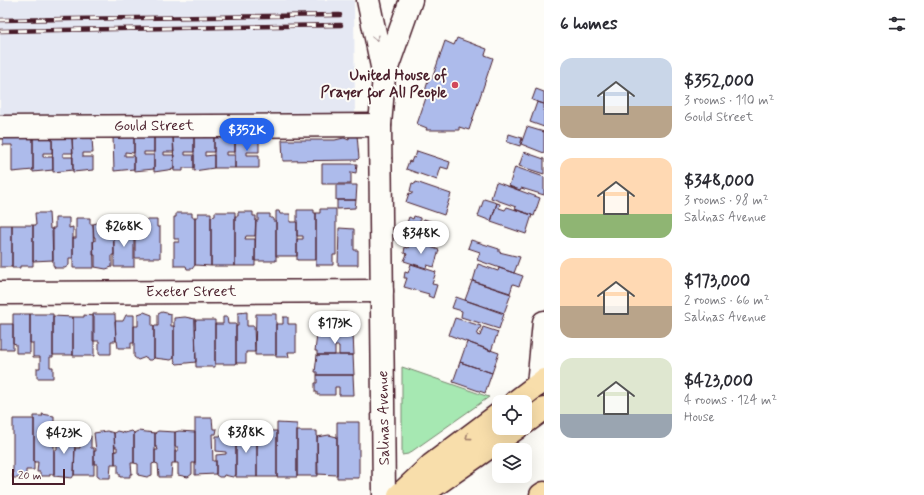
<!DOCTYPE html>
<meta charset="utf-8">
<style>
:root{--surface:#fff;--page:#f7f7f7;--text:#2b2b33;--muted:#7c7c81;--accent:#2563eb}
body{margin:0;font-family:Mynerve,sans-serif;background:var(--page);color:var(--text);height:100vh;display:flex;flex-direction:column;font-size:15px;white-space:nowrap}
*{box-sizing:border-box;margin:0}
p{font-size:13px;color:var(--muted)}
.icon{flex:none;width:22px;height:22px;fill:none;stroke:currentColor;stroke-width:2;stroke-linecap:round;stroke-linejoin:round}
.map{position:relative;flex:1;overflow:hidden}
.sheet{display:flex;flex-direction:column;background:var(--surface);width:380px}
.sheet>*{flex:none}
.tools{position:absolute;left:492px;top:395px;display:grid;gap:8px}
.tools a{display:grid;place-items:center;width:40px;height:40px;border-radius:8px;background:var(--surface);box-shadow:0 4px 16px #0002;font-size:20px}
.scale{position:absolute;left:12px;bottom:10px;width:53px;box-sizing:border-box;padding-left:4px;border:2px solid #4a1f2b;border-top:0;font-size:11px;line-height:14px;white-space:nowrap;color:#4a1f2b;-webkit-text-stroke:3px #fdfcf7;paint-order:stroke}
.price{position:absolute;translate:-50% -34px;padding:0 9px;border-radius:14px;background:#fff;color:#222;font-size:13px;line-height:26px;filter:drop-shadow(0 1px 2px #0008)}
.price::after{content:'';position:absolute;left:50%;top:24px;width:12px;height:9px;margin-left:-6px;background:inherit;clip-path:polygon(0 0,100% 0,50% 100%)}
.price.on{background:var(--accent);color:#fff}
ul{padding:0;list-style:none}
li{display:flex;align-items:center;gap:12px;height:100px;padding:0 16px}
li span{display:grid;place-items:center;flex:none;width:112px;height:80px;border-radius:12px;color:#555}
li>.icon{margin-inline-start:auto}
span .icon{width:48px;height:48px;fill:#fffc;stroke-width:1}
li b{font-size:17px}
h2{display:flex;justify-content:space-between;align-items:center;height:48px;padding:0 16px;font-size:17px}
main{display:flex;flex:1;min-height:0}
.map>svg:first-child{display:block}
</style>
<main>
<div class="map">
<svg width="544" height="495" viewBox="0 0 544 495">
<rect width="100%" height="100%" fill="#fdfcf7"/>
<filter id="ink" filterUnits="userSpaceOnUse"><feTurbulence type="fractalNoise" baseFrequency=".025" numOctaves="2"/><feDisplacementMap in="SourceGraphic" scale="8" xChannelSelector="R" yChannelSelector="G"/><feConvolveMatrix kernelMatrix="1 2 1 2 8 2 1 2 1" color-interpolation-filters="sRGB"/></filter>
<g filter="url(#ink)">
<path fill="#e5e8f3" d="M 0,0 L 354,0 L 355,117 L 0,118 Z"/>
<path fill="#a6e8b2" stroke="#78846e" d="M 402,367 L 408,369 L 489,397 L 408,454 L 402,455 Z"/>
<path fill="#adbbeb" stroke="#4a1f2b" d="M 457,38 L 487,49 L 485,55 L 493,58 L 469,130 L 459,127 L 459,130 L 426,130 L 427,128 L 417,124 L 428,92 L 425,91 L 429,78 L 432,79 L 445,41 L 454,45 Z
M 536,89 L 544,92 L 544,104 L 532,100 Z
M 537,102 L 544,104 L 544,127 L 530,122 Z
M 527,127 L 544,132 L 544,153 L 521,144 Z
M 509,134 L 522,138 L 520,146 L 507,142 Z
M 349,135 L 357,135 L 359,158 L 357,160 L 283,161 L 282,140 L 335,140 L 344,138 L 349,140 Z
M 3,136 L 33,138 L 33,170 L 12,172 L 12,145 L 3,145 Z
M 134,136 L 134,153 L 125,152 L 125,156 L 134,156 L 134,169 L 114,171 L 113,137 Z
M 134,136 L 154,137 L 154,152 L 144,152 L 144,155 L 154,155 L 154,169 L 134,171 Z
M 173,136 L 174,152 L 164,152 L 164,155 L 174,155 L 174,169 L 154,172 L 154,137 Z
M 173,136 L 194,136 L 194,152 L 185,152 L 185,155 L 194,155 L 194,168 L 183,168 L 183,171 L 174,171 Z
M 194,136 L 214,136 L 214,152 L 205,152 L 205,156 L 214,155 L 214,168 L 194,171 Z
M 214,136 L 235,136 L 235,152 L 226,152 L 226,155 L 235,155 L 235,168 L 214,168 Z
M 235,136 L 259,136 L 259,152 L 247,152 L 247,155 L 259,155 L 259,168 L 235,168 Z
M 33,138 L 52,138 L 52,153 L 43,153 L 43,157 L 53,157 L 53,170 L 33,172 Z
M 52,138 L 72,138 L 73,153 L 63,153 L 63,157 L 73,157 L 73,170 L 53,172 Z
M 72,138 L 92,138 L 93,153 L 83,153 L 83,157 L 93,157 L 93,170 L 73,172 Z
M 417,151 L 450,162 L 448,169 L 441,167 L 437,180 L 406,169 L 409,161 L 411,162 L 413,157 L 415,158 Z
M 524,152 L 544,159 L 544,174 L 519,166 Z
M 322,164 L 357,164 L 356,173 L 351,172 L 351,184 L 322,184 Z
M 515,167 L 544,177 L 544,195 L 521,188 L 520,190 L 509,186 Z
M 416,182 L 451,194 L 444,215 L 406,202 L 409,193 L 412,194 L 412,192 L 410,191 L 412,183 L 415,184 Z
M 496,182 L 540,198 L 534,216 L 515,209 L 516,207 L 491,198 Z
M 336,185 L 357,185 L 356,200 L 336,200 Z
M 484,199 L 497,203 L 491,221 L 478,216 Z
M 337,200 L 356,200 L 355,208 L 337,209 Z
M 497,203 L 500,204 L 499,208 L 505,210 L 507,207 L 532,215 L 526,234 L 491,222 Z
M 320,209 L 336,209 L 336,255 L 333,255 L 333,265 L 316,265 L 316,213 L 320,213 Z
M 297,210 L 314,210 L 314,213 L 316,213 L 316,260 L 297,260 L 297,239 L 303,239 L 303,236 L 297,236 Z
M 276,211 L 279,211 L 280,214 L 290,214 L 290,222 L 297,222 L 297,256 L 276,256 Z
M 215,212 L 235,212 L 235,266 L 211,266 L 211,217 L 215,216 Z
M 238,212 L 253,212 L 253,216 L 256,216 L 255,236 L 246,236 L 245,239 L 255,239 L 255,266 L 235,266 L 235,216 L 238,216 Z
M 35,213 L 49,213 L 50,229 L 53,229 L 53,260 L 33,261 L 33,225 L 36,225 Z
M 176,213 L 192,213 L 192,217 L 195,217 L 195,265 L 192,269 L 187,269 L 186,266 L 174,266 L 174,242 L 179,242 L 179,239 L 174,239 L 174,217 L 176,217 Z
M 198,213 L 211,213 L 211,266 L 195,265 L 195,217 L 198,217 Z
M 258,214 L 270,214 L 270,218 L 273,218 L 273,221 L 276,221 L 276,261 L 255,261 L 256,221 L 258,221 Z
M 414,216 L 420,218 L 420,221 L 423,222 L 424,219 L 436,223 L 435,226 L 439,227 L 433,243 L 424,240 L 423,242 L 403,234 L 409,217 L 413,219 Z
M 55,218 L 69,218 L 69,228 L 73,227 L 73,258 L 69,258 L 69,265 L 65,268 L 55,268 L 53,265 L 52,228 L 55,228 Z
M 76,218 L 90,218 L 90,224 L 93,224 L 94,268 L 73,268 L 73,238 L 76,238 Z
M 138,220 L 157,220 L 157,227 L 160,227 L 160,258 L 135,258 L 135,227 L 138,227 Z
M 101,222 L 102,224 L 110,222 L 113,224 L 114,255 L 112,255 L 112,267 L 106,269 L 95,267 L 95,255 L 93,255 L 93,241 L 95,241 L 95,237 L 94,237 L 93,224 Z
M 0,225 L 12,225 L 12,267 L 0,267 Z
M 12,225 L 33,225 L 33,266 L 20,266 L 20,268 L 12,268 Z
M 117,227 L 130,227 L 130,235 L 134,235 L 134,267 L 114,267 L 114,235 L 116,235 Z
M 339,228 L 354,229 L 354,250 L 358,250 L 358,265 L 338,265 Z
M 438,228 L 443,230 L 439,245 L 433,243 Z
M 411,240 L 439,250 L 434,267 L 427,265 L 426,268 L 404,261 L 407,254 L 404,253 L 405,247 L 408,248 Z
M 471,240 L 499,249 L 499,252 L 520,257 L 514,273 L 477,260 L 480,252 L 468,248 Z
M 411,264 L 436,272 L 432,284 L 437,285 L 433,298 L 428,296 L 429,294 L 404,287 L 407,278 L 404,278 L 405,272 L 408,273 Z
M 478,264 L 498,271 L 499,268 L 523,276 L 519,286 L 513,284 L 510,293 L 473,281 Z
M 472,281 L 511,294 L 504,313 L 465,300 Z
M 456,297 L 504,314 L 499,329 L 461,317 L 462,311 L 452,308 Z
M 144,312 L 152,315 L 152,326 L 154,326 L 154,358 L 152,360 L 148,360 L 146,357 L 138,360 L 134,357 L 134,326 L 138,326 L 138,314 Z
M 162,312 L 171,314 L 171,326 L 174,326 L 174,358 L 171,360 L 154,358 L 154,326 L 158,326 L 158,314 Z
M 247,312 L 247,326 L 254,326 L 255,352 L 246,352 L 246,363 L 236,363 L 236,326 L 238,326 L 238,313 Z
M 317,313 L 352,313 L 354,334 L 317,335 L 315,321 L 317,321 Z
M 13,314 L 30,314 L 30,353 L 16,353 L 16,344 L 13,343 Z
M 30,314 L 53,314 L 53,357 L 50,357 L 50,367 L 53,367 L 53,378 L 37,378 L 37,368 L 40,368 L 40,357 L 33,357 L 33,343 L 30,343 Z
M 93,314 L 115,314 L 116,341 L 111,341 L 111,354 L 99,354 L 99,341 L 93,341 Z
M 256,314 L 276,314 L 276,355 L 255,355 Z
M 84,315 L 94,316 L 94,356 L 73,356 L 73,317 L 84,317 Z
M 126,315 L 134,315 L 134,343 L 131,343 L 131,348 L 118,348 L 117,341 L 116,341 L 115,321 L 123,321 Z
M 53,316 L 73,317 L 73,355 L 53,355 Z
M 185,317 L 195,319 L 196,362 L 177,364 L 175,362 L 174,358 L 174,318 Z
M 223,317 L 227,317 L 228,324 L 236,324 L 236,364 L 215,364 L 215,324 L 223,324 Z
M 283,317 L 288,317 L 288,324 L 296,324 L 296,352 L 288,352 L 289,357 L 276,357 L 276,324 L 283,324 Z
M 455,318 L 481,326 L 477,335 L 480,336 L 483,327 L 498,332 L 491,351 L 449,335 Z
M 195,320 L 215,320 L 215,367 L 196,367 Z
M 0,324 L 13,324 L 13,349 L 0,349 Z
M 353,334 L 354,355 L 339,355 L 339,346 L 335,346 L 335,355 L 317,355 L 317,351 L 315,351 L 317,335 Z
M 467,342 L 499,353 L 492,373 L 460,362 Z
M 317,355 L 353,355 L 354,375 L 317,375 L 317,372 L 315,372 Z
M 460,362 L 492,373 L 485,393 L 453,382 Z
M 317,375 L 353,375 L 354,395 L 339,395 L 339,387 L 335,387 L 335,395 L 317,395 L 317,392 L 315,392 L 315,383 L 317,383 Z
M 42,414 L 54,416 L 54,474 L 50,474 L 50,476 L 40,476 L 40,472 L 37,472 L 38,462 L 34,462 L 34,416 L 43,416 Z
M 195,418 L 212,418 L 213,429 L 217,429 L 216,434 L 212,434 L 213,461 L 216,461 L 216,474 L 195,475 Z
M 13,419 L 34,419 L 34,470 L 26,470 L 26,478 L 13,478 Z
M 337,422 L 359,422 L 359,478 L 337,478 Z
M 277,423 L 297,424 L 297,477 L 277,477 Z
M 107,431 L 114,433 L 115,464 L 111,464 L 110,478 L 99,478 L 99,476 L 97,476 L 97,464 L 94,464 L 94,451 L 96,451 L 94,433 Z
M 117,431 L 125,433 L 132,431 L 134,433 L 134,463 L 131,463 L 132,474 L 130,474 L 130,477 L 120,477 L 120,474 L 118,474 L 118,464 L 115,464 L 115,451 L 117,451 L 117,447 L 115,447 L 114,433 Z
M 138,431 L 155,433 L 155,463 L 152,464 L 152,475 L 147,477 L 138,475 L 138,464 L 134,463 L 134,433 Z
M 158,431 L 175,432 L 175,463 L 172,463 L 171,477 L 159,477 L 158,464 L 155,463 L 155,450 L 158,450 L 157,447 L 155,447 L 155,433 Z
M 179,431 L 195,432 L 195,463 L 192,463 L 192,474 L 188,477 L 178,475 L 178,463 L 175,463 L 175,451 L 178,451 L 178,447 L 175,447 L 175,432 Z
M 236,431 L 257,431 L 257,477 L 236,477 Z
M 257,431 L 277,431 L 277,477 L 257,477 Z
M 297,431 L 317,431 L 318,476 L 297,476 Z
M 54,432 L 71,432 L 71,440 L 75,440 L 74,475 L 72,478 L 54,476 L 54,450 L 57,450 L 57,440 L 54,440 Z
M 329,435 L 337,437 L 337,475 L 317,474 L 317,437 Z
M 79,436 L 91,436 L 91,448 L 94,448 L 94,475 L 74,475 L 75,448 L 80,448 Z
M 216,436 L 236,436 L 236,475 L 233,477 L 224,475 L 223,477 L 219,477 L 216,475 L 216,455 L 226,454 L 226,452 L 216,451 Z"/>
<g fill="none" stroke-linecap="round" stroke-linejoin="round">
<defs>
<g id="minor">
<path d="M 368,0 L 384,76"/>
<path id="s1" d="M 0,127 L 380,125"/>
<path id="s2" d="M 0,293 L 382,291"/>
<path d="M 538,385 L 544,322"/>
<path d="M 384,495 L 380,125 L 384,76 L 411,0"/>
</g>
<path id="major" d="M 515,402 L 544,380
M 525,423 L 544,409
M 399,495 L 431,465 L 499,414
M 416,495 L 431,488 L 517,428"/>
<path id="highway" d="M 541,495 L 544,493"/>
</defs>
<use href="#minor" stroke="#4a1f2b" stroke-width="25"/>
<use href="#major" stroke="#4a1f2b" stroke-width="25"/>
<use href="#highway" stroke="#4a1f2b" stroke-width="25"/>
<use href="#minor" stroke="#fdfcf7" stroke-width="22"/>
<use href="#major" stroke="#f8deab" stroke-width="22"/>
<use href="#highway" stroke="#f8deab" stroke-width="22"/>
<defs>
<path id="rail" d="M 0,20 L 340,15
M 0,31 L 341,25"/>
</defs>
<use href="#rail" stroke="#4a1f2b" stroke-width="4.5"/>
<use href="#rail" stroke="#fdfcf7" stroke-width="3" stroke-dasharray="9" stroke-linecap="butt"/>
</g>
<defs><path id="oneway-chevron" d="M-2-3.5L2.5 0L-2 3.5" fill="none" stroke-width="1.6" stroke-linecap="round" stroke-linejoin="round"/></defs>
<use stroke="#ac999b" href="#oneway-chevron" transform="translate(376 38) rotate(77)"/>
<use stroke="#a17e6b" href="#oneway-chevron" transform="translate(468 437) rotate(143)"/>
</g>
<circle fill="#d1495b" stroke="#fdfcf7" stroke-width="1.5" cx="455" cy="85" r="4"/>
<g text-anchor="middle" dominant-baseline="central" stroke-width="4" stroke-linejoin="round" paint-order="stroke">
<g font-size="15" font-weight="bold" fill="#4a1f2b" stroke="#fdfcf7" text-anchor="end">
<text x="447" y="76">United House of<tspan x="447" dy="17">Prayer for All People</tspan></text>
</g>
<g font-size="15" fill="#4a1f2b" stroke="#fdfcf7">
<text stroke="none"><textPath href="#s1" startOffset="154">Gould Street</textPath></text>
<text stroke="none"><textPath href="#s2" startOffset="191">Exeter Street</textPath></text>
<text transform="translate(384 418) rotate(-91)">Salinas Avenue</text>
</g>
</g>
</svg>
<div class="tools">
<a><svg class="icon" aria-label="locate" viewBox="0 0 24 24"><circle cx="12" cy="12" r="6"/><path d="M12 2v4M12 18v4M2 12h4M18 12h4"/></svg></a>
<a><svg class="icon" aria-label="layers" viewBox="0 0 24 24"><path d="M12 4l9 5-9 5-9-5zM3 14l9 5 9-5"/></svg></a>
</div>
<div class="scale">20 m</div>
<b class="price on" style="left:247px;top:152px">$352K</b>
<b class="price" style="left:124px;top:248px">$268K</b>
<b class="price" style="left:421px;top:255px">$348K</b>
<b class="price" style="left:335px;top:345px">$173K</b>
<b class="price" style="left:246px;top:454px">$388K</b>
<b class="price" style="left:64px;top:455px">$423K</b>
</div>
<section class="sheet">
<h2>6 homes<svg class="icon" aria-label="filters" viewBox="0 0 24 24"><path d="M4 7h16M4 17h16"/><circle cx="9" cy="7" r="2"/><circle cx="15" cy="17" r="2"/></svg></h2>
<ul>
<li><span style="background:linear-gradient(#c9d6e8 60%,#b9a48a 0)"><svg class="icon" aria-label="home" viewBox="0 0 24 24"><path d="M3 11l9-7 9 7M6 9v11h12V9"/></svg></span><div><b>$352,000</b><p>3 rooms · 110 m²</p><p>Gould Street</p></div></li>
<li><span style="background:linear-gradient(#ffd9b3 70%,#8fb573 0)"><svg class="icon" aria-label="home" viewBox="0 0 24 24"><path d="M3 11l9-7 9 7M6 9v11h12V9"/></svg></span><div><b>$348,000</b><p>3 rooms · 98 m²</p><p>Salinas Avenue</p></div></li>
<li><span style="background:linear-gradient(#ffd9b3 60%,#b9a48a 0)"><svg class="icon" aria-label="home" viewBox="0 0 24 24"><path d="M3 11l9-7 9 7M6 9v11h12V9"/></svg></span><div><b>$173,000</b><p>2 rooms · 66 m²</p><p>Salinas Avenue</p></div></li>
<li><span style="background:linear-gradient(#dfe7d0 70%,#9aa5b1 0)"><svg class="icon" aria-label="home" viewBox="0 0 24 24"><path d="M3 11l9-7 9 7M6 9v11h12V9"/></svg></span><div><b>$423,000</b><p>4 rooms · 124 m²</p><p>House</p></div></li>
</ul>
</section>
</main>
